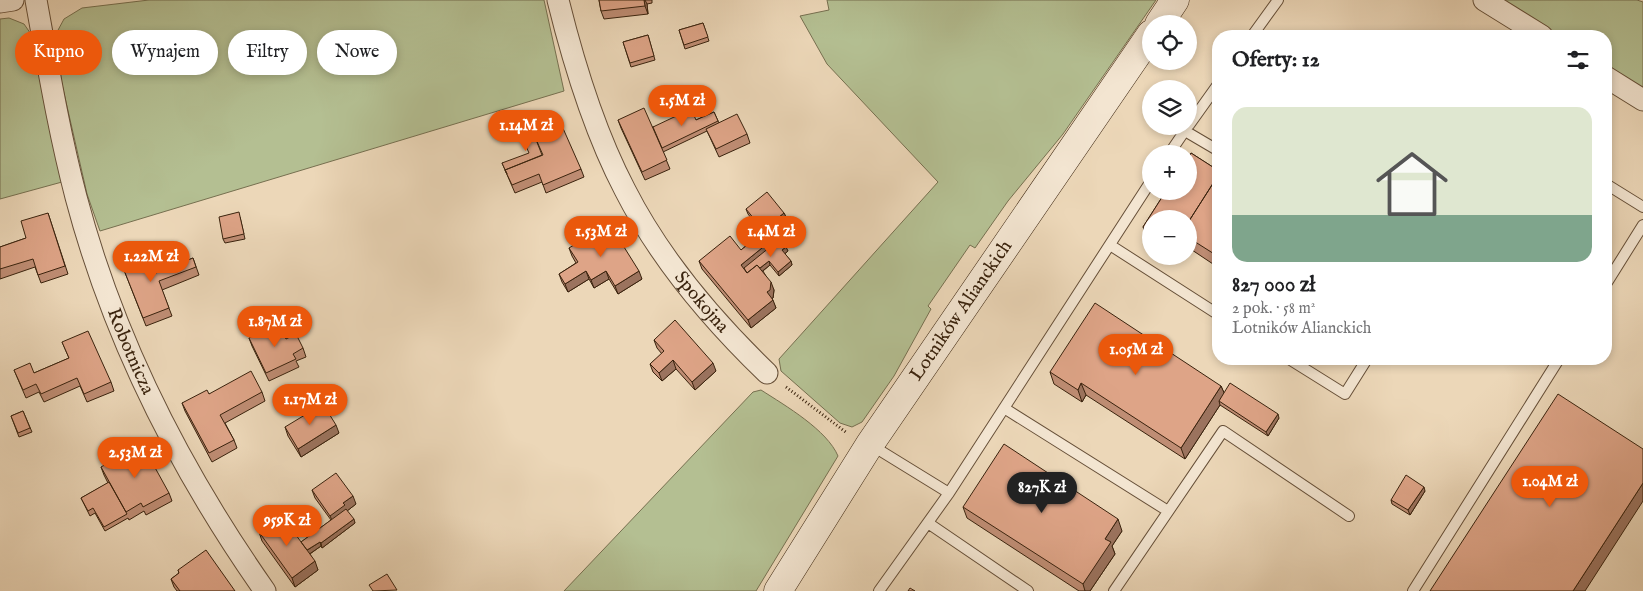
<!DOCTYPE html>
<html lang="pl">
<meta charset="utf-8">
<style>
:root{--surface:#fff;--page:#f2f2f2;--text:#202124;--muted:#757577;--accent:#ea580c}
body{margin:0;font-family:"IM FELL English",serif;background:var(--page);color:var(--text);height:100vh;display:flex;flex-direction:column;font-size:19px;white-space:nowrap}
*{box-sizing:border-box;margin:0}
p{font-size:16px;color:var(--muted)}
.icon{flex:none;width:28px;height:28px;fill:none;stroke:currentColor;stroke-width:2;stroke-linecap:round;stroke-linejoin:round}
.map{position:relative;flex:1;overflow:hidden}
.side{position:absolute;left:1212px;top:30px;width:400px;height:335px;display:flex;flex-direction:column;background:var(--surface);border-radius:20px;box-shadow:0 2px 8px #0003}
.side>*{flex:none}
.banner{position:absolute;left:15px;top:30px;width:475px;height:45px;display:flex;gap:10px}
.tools{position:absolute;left:1142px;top:15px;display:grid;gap:10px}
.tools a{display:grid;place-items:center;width:55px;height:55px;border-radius:50%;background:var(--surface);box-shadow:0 2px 8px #0003;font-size:25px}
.price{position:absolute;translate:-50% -42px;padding:0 11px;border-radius:18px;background:var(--accent);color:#fff;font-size:16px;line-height:32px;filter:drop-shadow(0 1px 2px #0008)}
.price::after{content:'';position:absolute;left:50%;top:30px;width:15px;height:11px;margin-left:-8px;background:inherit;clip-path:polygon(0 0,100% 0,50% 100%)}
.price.on{background:#222;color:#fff}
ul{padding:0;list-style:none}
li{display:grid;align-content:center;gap:10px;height:265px;padding:0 20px}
li span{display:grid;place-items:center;height:155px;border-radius:15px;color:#555}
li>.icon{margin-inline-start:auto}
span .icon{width:90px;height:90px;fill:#fffc;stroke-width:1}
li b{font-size:21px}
h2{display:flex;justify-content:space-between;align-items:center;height:60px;padding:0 20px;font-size:21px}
.tag{padding:0 18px;border-radius:22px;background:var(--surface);box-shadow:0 2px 8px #0003;font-size:18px;line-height:45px}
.tag.on{background:var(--accent);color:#fff}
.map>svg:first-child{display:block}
</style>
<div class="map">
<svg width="1643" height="591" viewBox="0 0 1643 591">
<rect width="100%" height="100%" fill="#ecd7b8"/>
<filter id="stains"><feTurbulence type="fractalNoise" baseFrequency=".004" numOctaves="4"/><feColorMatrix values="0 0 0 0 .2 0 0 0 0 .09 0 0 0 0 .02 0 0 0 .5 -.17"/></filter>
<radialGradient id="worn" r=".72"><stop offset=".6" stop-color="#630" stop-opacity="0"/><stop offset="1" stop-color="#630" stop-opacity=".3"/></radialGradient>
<path fill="#b4bf92" stroke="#767050" d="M 149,0 L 544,0 L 564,91 L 100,231 L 87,194 L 61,80 L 57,32 L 64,19 L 82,8 Z
M 827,0 L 1156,0 L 1063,134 L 1008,201 L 975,248 L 970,245 L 928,306 L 931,309 L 894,376 L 862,422 L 852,427 L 840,423 L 781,371 L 779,359 L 938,182 L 827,64 L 800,16 L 829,10 Z
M 1490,0 L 1637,0 L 1643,2 L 1643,90 L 1606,68 L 1606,36 L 1552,36 Z
M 9,18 L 24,24 L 33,37 L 62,182 L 0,199 L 0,19 Z
M 761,390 C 786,406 827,430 838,456 L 756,591 L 564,591 L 753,392 Z"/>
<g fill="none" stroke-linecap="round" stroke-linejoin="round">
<defs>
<path id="lane" d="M 1252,36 L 1278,0
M 1189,125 L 1219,83
M 1185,131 L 1219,151
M 1169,154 L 1188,126
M 1606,184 L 1643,207
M 1110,245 L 1219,315
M 1606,284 L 1643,225
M 1289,359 L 1345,394 L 1367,359
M 1004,408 L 1168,511
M 871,445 L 949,493
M 928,523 L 1028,591
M 879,591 L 949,493 L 1151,181
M 1114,591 L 1223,431 L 1349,516
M 1413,591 L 1559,359"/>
<g id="street">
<path id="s1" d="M 36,0 C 48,66 59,132 76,197 C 114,341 180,470 265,591"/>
<path id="s2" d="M 558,0 C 574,65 594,131 625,190 C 660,259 712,320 767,373"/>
<path d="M 1484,0 L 1542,36"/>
<path d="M 0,2 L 13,0"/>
<path d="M 1606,77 L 1643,100"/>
</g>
<g id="secondary">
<path d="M 1159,24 L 1175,0"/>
<path id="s3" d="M 778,591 L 870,444 L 1151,34"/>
</g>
</defs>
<use href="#lane" stroke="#664f38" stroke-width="12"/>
<use href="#street" stroke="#664f38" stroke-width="23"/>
<use href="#secondary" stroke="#39220d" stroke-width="29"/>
<path stroke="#39220d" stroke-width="3" stroke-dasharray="1 2.5" stroke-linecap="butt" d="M 786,387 L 847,433"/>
<use href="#lane" stroke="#f3e5d1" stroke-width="10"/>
<use href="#street" stroke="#f3e5d1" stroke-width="21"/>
<use href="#secondary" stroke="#f3e5d1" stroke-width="28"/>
</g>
<path fill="#bf8d74" stroke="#39220d" d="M 599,0 L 652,0 L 652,3 L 647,4 L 648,14 L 604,19 L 601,11 Z
M 703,23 L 709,41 L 685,49 L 679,30 Z
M 648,35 L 655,60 L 631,67 L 623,42 Z
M 714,112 L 719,123 L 747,134 L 750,143 L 719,157 L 707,131 L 663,152 L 670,169 L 645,180 L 621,128 L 618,120 L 653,127 L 696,120 Z
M 1191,153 L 1219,171 L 1219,268 L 1189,248 L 1189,219 L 1151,219 L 1151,242 L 1147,239 L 1143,227 L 1166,191 L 1189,191 L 1189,157 Z
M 502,163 L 581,169 L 584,177 L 546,193 L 542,182 L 515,193 Z
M 746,209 L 784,213 L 786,217 L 773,228 L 778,235 L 780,239 L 788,251 L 785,254 L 791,261 L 792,265 L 779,276 L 770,265 L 763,271 L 774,290 L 773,298 L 772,299 L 776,308 L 751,328 L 702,269 L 699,261 L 741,250 L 762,232 L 748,214 Z
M 48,213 L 68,274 L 41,283 L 35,267 L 0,279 L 0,247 L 26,238 Z
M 240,217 L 245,239 L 225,243 L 223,239 Z
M 569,248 L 642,279 L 618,294 L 609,279 L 594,288 L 589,279 L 568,292 L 562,282 L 559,274 L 576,263 L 572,256 Z
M 193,258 L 199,275 L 162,290 L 172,316 L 146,326 L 122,265 L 156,273 Z
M 249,338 L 286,339 L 303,348 L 306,357 L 296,361 L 299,367 L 269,381 L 252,346 Z
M 654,340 L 716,371 L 695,390 L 676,369 L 662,381 L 653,372 L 650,364 L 662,354 L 657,348 Z
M 62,342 L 111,382 L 114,391 L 87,402 L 80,386 L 44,402 L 39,392 L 26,398 L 14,370 L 34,373 L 69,358 Z
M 1050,372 L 1221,386 L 1224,393 L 1279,418 L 1268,436 L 1220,405 L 1185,459 L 1086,395 L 1082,402 L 1054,384 Z
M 262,392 L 265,401 L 225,423 L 234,440 L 237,448 L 212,462 L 185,411 L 182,403 L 209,394 Z
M 23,411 L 32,432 L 19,437 L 11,416 Z
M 285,427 L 339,433 L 301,457 L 288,436 Z
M 101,467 L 169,493 L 172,501 L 146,515 L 144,511 L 129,520 L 128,518 L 105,531 L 95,513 L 90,516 L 81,498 L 108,483 L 104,475 Z
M 312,490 L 356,504 L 347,511 L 355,523 L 322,548 L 321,546 L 310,554 L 318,570 L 295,587 L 262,541 L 259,532 L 301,542 L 331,520 L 315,498 Z
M 1425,491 L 1410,515 L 1392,504 L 1391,500 Z
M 963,507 L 1122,531 L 1112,546 L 1115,554 L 1090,591 L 1079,591 L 967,518 Z
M 178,570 L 235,591 L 177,591 L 174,587 L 171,579 L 179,573 Z"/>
<path fill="#9b735e" stroke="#39220d" d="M 644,0 L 645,0 L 647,4 L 648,14 L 645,6 Z
M 784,213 L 786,217 L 764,235 L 763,230 Z
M 778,235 L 781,243 L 745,273 L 741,265 Z
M 786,247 L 788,251 L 783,255 L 782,250 Z
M 769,261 L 770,265 L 750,281 L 749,277 Z
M 791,261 L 792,265 L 779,276 L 778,272 Z
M 586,271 L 589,279 L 568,292 L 565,284 Z
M 606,271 L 609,279 L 594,288 L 591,280 Z
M 639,271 L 642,279 L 618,294 L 615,286 Z
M 771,282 L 774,290 L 773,298 L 770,300 L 767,292 Z
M 773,300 L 776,308 L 751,328 L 748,320 Z
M 673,360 L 676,369 L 662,381 L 659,373 Z
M 713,363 L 716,371 L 695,390 L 692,382 Z
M 1081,383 L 1086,395 L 1082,402 L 1078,390 Z
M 1221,386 L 1226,397 L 1219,401 L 1220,405 L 1185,459 L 1181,448 Z
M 1278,414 L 1279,418 L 1268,436 L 1266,432 Z
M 336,425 L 339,433 L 301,457 L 298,449 Z
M 1643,483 L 1643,501 L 1585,591 L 1573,591 Z
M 1424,487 L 1425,491 L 1410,515 L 1408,510 Z
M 353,496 L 356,504 L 347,511 L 334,524 L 330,516 L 343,503 Z
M 354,519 L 355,523 L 322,548 L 321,543 Z
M 1118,519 L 1122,531 L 1112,546 L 1115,554 L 1090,591 L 1085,591 L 1083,584 L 1105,539 Z
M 320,542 L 321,546 L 308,555 L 306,551 Z
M 315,561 L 318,570 L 295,587 L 292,578 Z"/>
<path fill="#dea487" stroke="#39220d" d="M 599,0 L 644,0 L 645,6 L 601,11 Z
M 703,23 L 708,37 L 684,45 L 679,30 Z
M 648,35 L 654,56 L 630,63 L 623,42 Z
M 644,108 L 667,160 L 642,172 L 618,120 Z
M 691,109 L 696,120 L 714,112 L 718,121 L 662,148 L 653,127 Z
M 737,114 L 747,134 L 716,149 L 706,129 Z
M 558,117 L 581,169 L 543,185 L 539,174 L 512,185 L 505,170 L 543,155 L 531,128 Z
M 533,132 L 542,155 L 505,170 L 507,174 L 502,163 L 529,153 L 522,137 Z
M 1191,153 L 1219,171 L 1219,174 L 1189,221 L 1189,219 L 1151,219 L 1151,233 L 1143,227 L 1166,191 L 1189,191 L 1189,157 Z
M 1219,174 L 1219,257 L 1189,238 L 1189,221 Z
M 767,192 L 784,213 L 763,230 L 746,209 Z
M 239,212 L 244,234 L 223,239 L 219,217 Z
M 48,213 L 65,266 L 38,275 L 33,259 L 0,269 L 0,247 L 26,238 L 21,221 Z
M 609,223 L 639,271 L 615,286 L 606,271 L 591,280 L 586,271 L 565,284 L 559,274 L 578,262 L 569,248 Z
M 771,226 L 778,235 L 741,265 L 747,273 L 757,265 L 771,282 L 770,290 L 767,292 L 773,300 L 748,320 L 699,261 L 730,236 L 741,250 Z
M 780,239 L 786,247 L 782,250 L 791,261 L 778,272 L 769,261 L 760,268 L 757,265 L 747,273 L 744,268 Z
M 149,255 L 156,273 L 193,258 L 196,267 L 159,281 L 169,308 L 143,318 L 122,265 Z
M 1095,303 L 1221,386 L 1181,448 L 1081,383 L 1078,390 L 1050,372 Z
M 675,320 L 713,363 L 692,382 L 673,360 L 659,373 L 650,364 L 664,351 L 654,340 Z
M 278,324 L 286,339 L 296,334 L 303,348 L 293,354 L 296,359 L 266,373 L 249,338 Z
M 88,331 L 111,382 L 84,394 L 77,378 L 41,394 L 36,384 L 23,390 L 14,370 L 30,363 L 34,373 L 69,358 L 62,342 Z
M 251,371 L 262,392 L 220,415 L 234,440 L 209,453 L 182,403 L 207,390 L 209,394 Z
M 1230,383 L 1278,414 L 1266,432 L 1219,401 Z
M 1558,394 L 1643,449 L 1643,483 L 1573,591 L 1430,591 Z
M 323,404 L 336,425 L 298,449 L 285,427 Z
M 23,411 L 30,428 L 18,433 L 11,416 Z
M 142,444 L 169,493 L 143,507 L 141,503 L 126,512 L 101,467 Z
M 1004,444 L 1118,519 L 1105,539 L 1111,542 L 1083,584 L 963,507 Z
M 336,473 L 353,496 L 343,503 L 345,505 L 330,516 L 312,490 Z
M 1406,475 L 1424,487 L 1408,510 L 1391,500 Z
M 109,482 L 127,514 L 104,527 L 93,508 L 88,511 L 81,498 Z
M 346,509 L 354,519 L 321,543 L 320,542 L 307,550 L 301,542 Z
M 282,516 L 315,561 L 292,578 L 259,532 Z
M 206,550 L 235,591 L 180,591 L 171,579 L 179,573 L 178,570 Z
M 387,574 L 397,590 L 373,591 L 369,585 Z
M 910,588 L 915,591 L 908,591 Z"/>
<g text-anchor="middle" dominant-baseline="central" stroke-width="4" stroke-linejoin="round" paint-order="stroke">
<g font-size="19" fill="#39220d" stroke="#f3e5d1">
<text stroke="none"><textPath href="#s2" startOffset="338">Spokojna</textPath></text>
<text stroke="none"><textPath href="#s3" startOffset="335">Lotników Alianckich</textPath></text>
<text stroke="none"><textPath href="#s1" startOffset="365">Robotnicza</textPath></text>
</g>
</g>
<rect width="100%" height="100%" filter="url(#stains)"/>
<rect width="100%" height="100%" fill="url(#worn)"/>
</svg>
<div class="tools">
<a><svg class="icon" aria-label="locate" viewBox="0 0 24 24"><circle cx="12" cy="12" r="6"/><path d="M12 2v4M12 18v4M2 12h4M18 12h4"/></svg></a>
<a><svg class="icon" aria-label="layers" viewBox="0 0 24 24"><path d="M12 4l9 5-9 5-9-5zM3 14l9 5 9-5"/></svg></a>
<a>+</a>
<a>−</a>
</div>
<b class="price" style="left:682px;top:127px">1.5M zł</b>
<b class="price" style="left:526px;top:152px">1.14M zł</b>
<b class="price" style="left:601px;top:258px">1.53M zł</b>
<b class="price" style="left:771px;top:258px">1.4M zł</b>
<b class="price" style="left:151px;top:283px">1.22M zł</b>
<b class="price" style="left:275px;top:348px">1.87M zł</b>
<b class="price" style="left:1136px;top:376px">1.05M zł</b>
<b class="price" style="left:310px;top:426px">1.17M zł</b>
<b class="price" style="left:135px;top:479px">2.53M zł</b>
<b class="price" style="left:1550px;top:508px">1.04M zł</b>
<b class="price on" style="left:1042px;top:514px">827K zł</b>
<b class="price" style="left:287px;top:547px">959K zł</b>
<div class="banner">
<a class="tag on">Kupno</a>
<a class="tag">Wynajem</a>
<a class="tag">Filtry</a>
<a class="tag">Nowe</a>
</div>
<section class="side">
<h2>Oferty: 12<svg class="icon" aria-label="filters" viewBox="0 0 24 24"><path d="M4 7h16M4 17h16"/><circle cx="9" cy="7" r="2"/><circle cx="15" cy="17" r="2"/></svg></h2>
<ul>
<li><span style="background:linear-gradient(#dfe7d0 70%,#7fa58c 0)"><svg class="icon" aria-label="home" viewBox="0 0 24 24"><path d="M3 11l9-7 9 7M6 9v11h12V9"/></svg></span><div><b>827 000 zł</b><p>2 pok. · 58 m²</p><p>Lotników Alianckich</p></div></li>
</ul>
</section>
</div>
